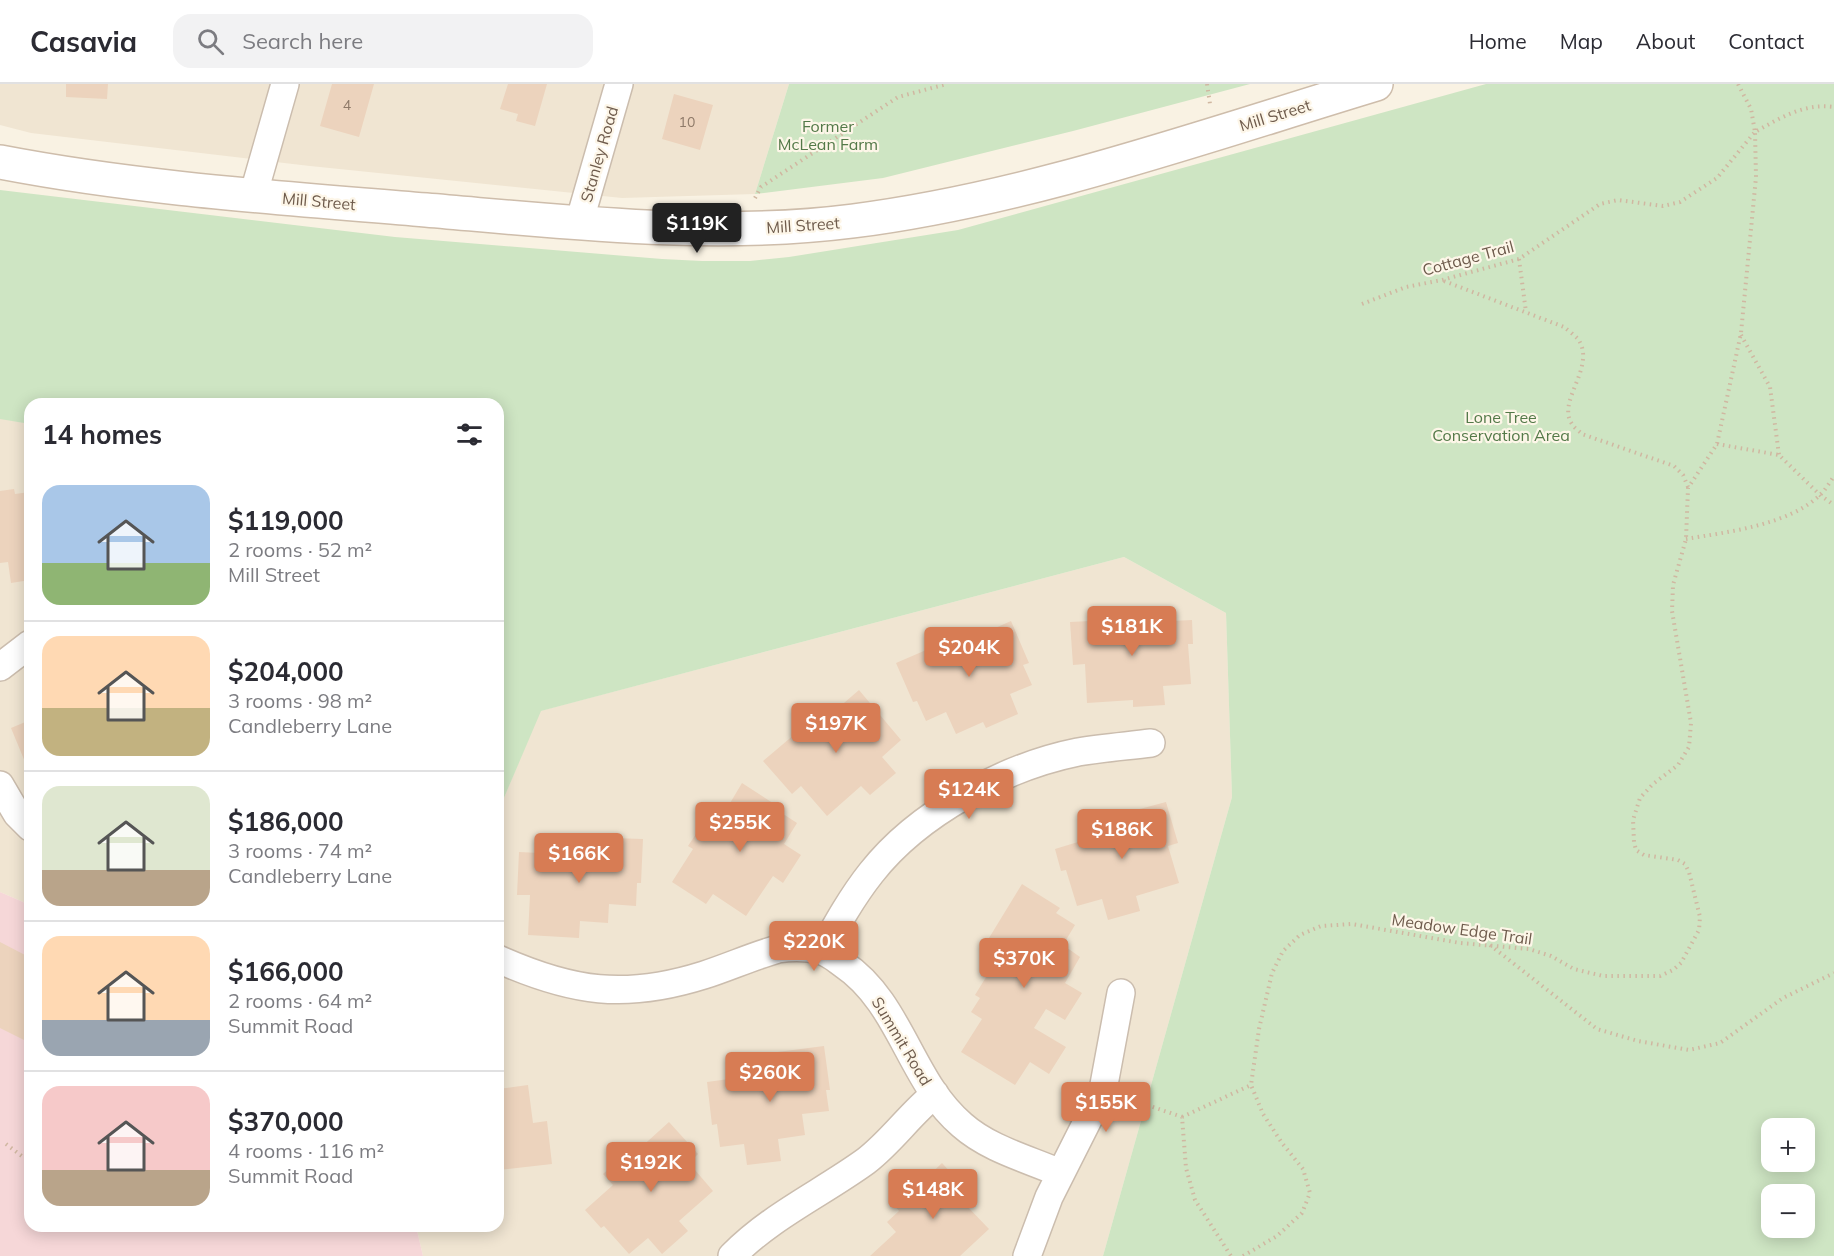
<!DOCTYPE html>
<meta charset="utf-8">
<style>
:root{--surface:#fff;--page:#f2f2f3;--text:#2b2b33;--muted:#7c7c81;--line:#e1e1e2;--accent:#d77c54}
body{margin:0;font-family:Mulish,sans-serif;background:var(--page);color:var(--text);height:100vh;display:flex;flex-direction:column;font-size:22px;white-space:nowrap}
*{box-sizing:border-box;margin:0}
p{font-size:20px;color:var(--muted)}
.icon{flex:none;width:33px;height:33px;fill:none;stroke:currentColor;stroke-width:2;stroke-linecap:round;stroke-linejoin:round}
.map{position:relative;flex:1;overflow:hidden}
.panel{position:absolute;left:24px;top:314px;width:480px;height:834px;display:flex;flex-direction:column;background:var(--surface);border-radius:18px;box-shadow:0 3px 15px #0003}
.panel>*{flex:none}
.fabs{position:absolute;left:1761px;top:1034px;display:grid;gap:12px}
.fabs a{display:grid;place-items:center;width:54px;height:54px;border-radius:12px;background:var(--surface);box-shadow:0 3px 15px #0003;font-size:30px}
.price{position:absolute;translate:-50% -51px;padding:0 14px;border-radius:6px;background:var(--accent);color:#fff;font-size:20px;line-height:39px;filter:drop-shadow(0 2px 3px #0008)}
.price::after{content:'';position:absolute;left:50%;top:36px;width:18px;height:14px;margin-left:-9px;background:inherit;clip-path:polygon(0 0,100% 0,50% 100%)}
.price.active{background:#222;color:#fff}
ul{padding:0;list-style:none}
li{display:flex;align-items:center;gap:18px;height:150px;padding:0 18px}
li+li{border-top:2px solid var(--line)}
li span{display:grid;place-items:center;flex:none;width:168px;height:120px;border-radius:18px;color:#555}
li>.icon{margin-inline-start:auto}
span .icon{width:72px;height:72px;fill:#fffc;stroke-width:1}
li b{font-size:26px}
h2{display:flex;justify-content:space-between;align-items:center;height:72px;padding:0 18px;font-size:26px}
header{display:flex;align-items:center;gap:36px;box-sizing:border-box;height:84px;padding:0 30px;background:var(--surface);border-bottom:2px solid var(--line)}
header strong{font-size:28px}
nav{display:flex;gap:33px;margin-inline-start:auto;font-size:21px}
.search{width:420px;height:54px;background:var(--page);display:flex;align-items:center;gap:15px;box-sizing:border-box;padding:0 21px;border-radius:18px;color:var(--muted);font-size:22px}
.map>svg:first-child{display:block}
</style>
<header>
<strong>Casavia</strong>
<div class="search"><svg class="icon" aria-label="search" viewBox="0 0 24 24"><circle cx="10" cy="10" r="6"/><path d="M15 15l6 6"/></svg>Search here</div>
<nav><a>Home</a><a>Map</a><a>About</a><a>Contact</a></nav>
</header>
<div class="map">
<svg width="1834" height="1172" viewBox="0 0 1834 1172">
<rect width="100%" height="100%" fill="#f9f2e3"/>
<path fill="#f0e5d2" d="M 0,0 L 789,0 L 755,110 L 622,114 L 310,82 L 31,49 L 0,41 Z
M 0,284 L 30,320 L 30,821 L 0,808 Z
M 1124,473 L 1226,529 L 1232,713 L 1103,1172 L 423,1172 L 416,1142 L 498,1142 L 498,728 L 540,627 Z"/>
<path fill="#f6d7d8" d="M 0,808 L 30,821 L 30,1142 L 416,1142 L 423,1172 L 0,1172 Z"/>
<path fill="#cee5c3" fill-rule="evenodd" d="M 789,0 L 1250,0 L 1073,47 L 883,94 L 755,110 Z
M 1486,0 L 1834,0 L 1834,1172 L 1103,1172 L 1232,713 L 1226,529 L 1124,473 L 541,627 L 498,728 L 498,320 L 30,320 L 30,340 L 0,335 L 0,106 L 395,153 L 662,175 L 702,177 L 750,177 L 789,173 L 958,146 ZM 1772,1044 L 1804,1044 L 1804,1077 L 1772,1077 ZM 1772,1110 L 1804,1110 L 1804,1143 L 1772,1143 Z"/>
<path fill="#ecd3bd" d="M 66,0 L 108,0 L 107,15 L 66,13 Z
M 332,0 L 374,0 L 359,53 L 320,42 Z
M 508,0 L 547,0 L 535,42 L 516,37 L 518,30 L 500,25 Z
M 674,10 L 713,21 L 700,66 L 662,55 Z
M 14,405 L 15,410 L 30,408 L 30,496 L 11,499 L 8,478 L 0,479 L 0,407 Z
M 1151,524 L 1152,538 L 1192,536 L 1193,560 L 1188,560 L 1191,600 L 1163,602 L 1165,621 L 1133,623 L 1133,616 L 1087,619 L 1085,580 L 1073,581 L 1070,538 L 1111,536 L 1111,532 L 1129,530 L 1129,525 Z
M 1011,537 L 1029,579 L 1023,581 L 1032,601 L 1010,610 L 1018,630 L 986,644 L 983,638 L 956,650 L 946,628 L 926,637 L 917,617 L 913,618 L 896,579 L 954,554 L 957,561 Z
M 859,606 L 901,656 L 882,673 L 896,689 L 870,711 L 861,702 L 827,732 L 801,702 L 792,710 L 763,677 L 795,650 L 792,646 L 822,621 L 830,631 Z
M 30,636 L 30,690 L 11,644 Z
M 742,699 L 779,723 L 777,726 L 797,739 L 784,760 L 801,771 L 783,799 L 773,792 L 746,832 L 713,810 L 706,820 L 672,798 L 693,765 L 688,762 L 700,744 L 711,751 Z
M 1166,718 L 1178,759 L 1168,762 L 1179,799 L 1136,812 L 1140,827 L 1108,836 L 1102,815 L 1077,822 L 1066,786 L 1061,787 L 1055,765 L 1091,754 L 1087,739 Z
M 582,753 L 643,755 L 641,799 L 637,799 L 636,822 L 609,820 L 608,839 L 580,837 L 579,854 L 528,851 L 530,811 L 517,811 L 519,768 L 560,770 L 561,764 L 581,765 Z
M 1022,800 L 1060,824 L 1056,829 L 1075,841 L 1063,861 L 1080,873 L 1065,899 L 1082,909 L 1065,936 L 1046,925 L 1034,944 L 1066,963 L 1049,990 L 1030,978 L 1015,1001 L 961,968 L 982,935 L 971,928 L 980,914 L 975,911 L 1004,864 L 989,854 Z
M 0,858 L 25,871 L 28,865 L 30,866 L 30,959 L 0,944 Z
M 824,962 L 830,1006 L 826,1006 L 829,1027 L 802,1030 L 805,1051 L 778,1055 L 781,1077 L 747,1081 L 744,1060 L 720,1063 L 717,1040 L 712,1041 L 707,998 L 765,990 L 762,970 Z
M 528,1001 L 533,1039 L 547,1037 L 552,1080 L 498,1086 L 498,1005 Z
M 669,1038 L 698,1070 L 689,1079 L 713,1107 L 679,1137 L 688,1147 L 662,1170 L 648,1154 L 629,1170 L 604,1142 L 601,1144 L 585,1126 L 613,1101 L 603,1090 L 635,1062 L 638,1066 Z
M 942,1079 L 972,1112 L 964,1119 L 989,1145 L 960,1172 L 870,1172 L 896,1148 L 887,1138 L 899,1127 L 892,1118 L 910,1102 L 914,1106 Z"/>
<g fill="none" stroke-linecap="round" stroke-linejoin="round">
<defs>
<path id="minor" d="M 253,112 L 285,0
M 579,139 L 619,0
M 0,583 L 30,560
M 0,701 L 17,730 L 30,743
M 822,867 C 837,840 852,813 871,789 C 918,729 1004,683 1078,668 C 1102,664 1127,662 1151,659
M 498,875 C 572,908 625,916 704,891 C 729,883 753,872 778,865 C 792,863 806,863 819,866 C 828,868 836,875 843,880 C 901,919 910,997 962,1041 C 989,1065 1028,1075 1060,1089
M 732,1172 C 771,1132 822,1109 866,1077 C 892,1057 910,1030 935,1010
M 1027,1172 L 1049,1113 L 1103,1006 L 1121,909"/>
<path id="secondary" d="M 0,78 C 140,105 284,114 426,126 C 568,138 711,155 853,137 C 1032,114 1204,52 1376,0"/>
</defs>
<use href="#minor" stroke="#cbbdae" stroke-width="30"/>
<use href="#secondary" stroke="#cebdab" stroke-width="36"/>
<path stroke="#d0b7a1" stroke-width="4" stroke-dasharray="1.5 4.5" stroke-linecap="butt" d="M 1207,0 L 1210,20
M 1738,0 L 1751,25 L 1755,48 C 1780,34 1804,19 1834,23
M 755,114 L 761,103 L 898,13 L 947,0
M 1519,175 L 1526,228
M 1444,197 L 1564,243 C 1568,246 1574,251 1578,255 C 1597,283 1556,317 1572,340 C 1574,344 1579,347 1582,350 L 1674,382 L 1683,391 L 1688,403
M 1362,220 L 1406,203 L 1442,196 L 1519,175 L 1600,120 L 1618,116 L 1663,122 L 1680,118 L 1717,94 L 1754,49
M 1741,251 L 1770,303 L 1779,371
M 1717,360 L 1779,371 L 1820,411 L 1834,421
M 1686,455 C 1727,448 1790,441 1821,410 C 1826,405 1830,398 1834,392
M 1490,861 L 1597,945 L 1638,957 L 1689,966 L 1720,959 L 1783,914 L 1834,889
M 1130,1015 L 1182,1033 L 1186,1084 L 1195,1116 L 1231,1172
M 1182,1033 L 1251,1001
M 6,1060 L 27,1076 L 30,1075
M 1243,1172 L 1277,1152 L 1302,1129 L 1310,1109 L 1303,1085 L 1282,1059 L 1263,1030 L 1251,1001 L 1259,945 L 1272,889 L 1283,867 L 1300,851 L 1321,842 L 1352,840 L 1460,859 L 1529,865 L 1551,872 L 1574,885 L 1603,892 L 1660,892 L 1673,886 L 1681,879 L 1699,846 L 1700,833 L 1689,788 L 1685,780 L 1678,776 L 1644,771 L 1636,766 L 1634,758 L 1633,736 L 1640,714 L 1653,700 L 1678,681 L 1689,663 L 1691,639 L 1672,527 L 1673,501 L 1686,455 L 1688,404 L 1717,360 L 1741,249 L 1756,93 L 1755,48"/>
<use href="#minor" stroke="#fff" stroke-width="27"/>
<use href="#secondary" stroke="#fff" stroke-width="33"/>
</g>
<g text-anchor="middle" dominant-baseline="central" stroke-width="4.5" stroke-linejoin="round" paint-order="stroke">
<g font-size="14" fill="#8e7968">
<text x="347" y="21">4</text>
<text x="687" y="38">10</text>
</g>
<g font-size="16" fill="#6e5b4c" stroke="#fdf6e8">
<text transform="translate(1275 31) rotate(-17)">Mill Street</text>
<text transform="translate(599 70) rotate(-74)">Stanley Road</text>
<text transform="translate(319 117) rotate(5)">Mill Street</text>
<text transform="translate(803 141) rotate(-4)">Mill Street</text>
<text transform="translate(1468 174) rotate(-15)">Cottage Trail</text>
<text transform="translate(1462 845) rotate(8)">Meadow Edge Trail</text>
<text transform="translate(902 957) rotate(59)">Summit Road</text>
</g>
<g font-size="16" fill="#537948" stroke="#fdf6e8">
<text x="828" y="42">Former<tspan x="828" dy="18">McLean Farm</tspan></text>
<text x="1501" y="333">Lone Tree<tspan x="1501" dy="18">Conservation Area</tspan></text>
</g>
</g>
</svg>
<div class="fabs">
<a>+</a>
<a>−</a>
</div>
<b class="price active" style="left:697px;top:170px">$119K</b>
<b class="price" style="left:1132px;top:573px">$181K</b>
<b class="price" style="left:969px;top:594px">$204K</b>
<b class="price" style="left:836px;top:670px">$197K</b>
<b class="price" style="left:969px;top:736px">$124K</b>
<b class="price" style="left:740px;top:769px">$255K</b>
<b class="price" style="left:1122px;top:776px">$186K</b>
<b class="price" style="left:579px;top:800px">$166K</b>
<b class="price" style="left:814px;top:888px">$220K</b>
<b class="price" style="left:1024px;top:905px">$370K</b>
<b class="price" style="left:770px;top:1019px">$260K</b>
<b class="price" style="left:1106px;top:1049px">$155K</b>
<b class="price" style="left:651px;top:1109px">$192K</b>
<b class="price" style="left:933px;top:1136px">$148K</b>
<section class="panel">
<h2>14 homes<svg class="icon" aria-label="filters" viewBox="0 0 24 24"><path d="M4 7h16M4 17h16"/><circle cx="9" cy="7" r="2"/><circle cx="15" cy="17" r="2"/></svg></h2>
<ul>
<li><span style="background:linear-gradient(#a9c7e8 65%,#8fb573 0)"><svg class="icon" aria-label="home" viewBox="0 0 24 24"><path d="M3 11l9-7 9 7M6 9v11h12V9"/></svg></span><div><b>$119,000</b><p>2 rooms · 52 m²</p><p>Mill Street</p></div></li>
<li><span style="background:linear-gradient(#ffd9b3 60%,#c2b280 0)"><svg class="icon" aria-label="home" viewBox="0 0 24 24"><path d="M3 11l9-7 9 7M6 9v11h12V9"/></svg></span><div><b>$204,000</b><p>3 rooms · 98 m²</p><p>Candleberry Lane</p></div></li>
<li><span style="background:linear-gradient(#dfe7d0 70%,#b9a48a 0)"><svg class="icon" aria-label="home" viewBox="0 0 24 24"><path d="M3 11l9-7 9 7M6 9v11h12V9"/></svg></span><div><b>$186,000</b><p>3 rooms · 74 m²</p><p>Candleberry Lane</p></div></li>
<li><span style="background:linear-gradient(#ffd9b3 70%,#9aa5b1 0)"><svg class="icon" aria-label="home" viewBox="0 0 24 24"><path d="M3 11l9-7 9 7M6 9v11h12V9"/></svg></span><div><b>$166,000</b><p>2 rooms · 64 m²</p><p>Summit Road</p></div></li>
<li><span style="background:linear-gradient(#f6c9c9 70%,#b9a48a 0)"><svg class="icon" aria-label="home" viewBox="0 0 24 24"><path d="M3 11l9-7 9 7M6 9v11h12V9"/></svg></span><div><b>$370,000</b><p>4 rooms · 116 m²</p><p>Summit Road</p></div></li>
</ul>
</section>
</div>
